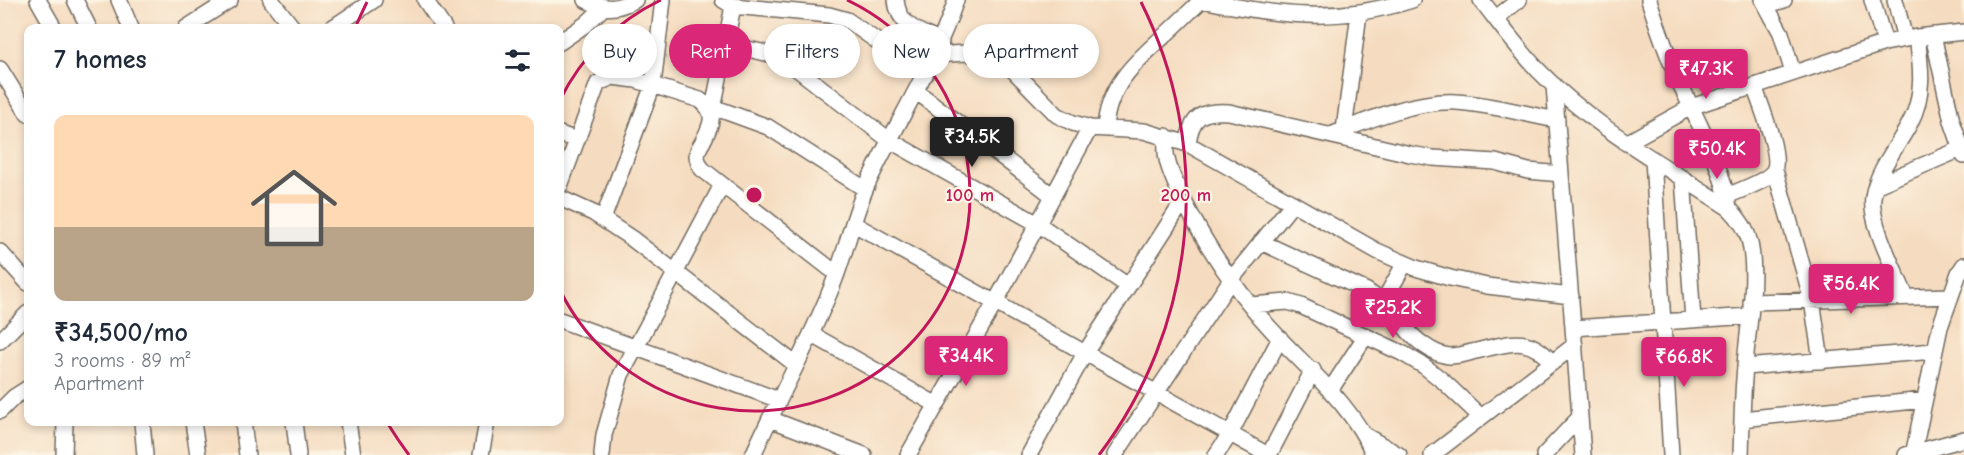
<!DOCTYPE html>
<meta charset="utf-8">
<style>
:root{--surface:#fff;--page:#f2f2f3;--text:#1f2937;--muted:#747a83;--accent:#db2777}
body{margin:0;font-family:"Comic Neue",sans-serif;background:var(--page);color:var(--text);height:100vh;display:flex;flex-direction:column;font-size:22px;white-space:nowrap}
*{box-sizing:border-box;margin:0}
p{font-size:20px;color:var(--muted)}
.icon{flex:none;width:33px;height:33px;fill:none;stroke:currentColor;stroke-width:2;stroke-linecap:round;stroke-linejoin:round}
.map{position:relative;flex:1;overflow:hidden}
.sheet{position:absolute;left:24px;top:24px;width:540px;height:402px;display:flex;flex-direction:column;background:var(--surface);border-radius:12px;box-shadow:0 3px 9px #0003}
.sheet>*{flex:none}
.hud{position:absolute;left:582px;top:24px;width:570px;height:54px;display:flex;gap:12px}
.price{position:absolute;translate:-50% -51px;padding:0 14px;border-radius:6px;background:var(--accent);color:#fff;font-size:20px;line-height:39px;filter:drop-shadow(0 2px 3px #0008)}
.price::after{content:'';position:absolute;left:50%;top:36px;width:18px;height:14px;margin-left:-9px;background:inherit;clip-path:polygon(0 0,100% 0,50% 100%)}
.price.active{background:#222;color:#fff}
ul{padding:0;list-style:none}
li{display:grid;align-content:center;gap:12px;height:318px;padding:0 30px}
li span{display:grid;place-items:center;height:186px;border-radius:12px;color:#555}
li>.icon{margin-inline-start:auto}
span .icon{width:108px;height:108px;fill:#fffc;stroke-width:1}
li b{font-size:26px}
h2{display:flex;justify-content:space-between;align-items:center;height:72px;padding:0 30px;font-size:26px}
.pill{padding:0 21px;border-radius:27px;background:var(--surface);box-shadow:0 3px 9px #0003;font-size:21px;line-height:54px}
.pill.active{background:var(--accent);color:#fff}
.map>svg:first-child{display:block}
</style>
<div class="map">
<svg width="1964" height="455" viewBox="0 0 1964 455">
<rect width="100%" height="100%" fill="#fcf5e5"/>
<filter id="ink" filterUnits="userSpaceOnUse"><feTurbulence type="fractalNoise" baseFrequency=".0167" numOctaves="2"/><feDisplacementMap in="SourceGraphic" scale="12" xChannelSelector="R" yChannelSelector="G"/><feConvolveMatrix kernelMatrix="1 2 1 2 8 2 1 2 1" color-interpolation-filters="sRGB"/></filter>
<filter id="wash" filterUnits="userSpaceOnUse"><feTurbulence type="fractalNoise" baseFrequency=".008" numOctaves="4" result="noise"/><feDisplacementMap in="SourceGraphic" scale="24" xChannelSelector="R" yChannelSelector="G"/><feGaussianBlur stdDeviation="1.35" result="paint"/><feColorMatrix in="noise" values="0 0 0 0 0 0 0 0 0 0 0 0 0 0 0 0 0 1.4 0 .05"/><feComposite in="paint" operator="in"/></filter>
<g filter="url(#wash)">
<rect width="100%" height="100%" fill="#f5dcc0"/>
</g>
<g filter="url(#ink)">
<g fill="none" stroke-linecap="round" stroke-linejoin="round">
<defs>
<path id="minor" d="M 38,0 L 54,28
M 75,0 L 89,28
M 119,0 L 131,28
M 271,0 L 293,28
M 425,0 L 444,28
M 586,0 C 607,10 614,10 635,0
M 723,0 L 733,6 L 829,15 L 847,20 L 925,75
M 896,0 C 898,26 920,32 941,42
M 1202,0 C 1277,16 1337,24 1412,0
M 1481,0 C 1500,24 1518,49 1539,71 C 1594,128 1664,165 1729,208 C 1739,218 1747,229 1750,243 C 1758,282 1747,328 1745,367 C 1742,397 1742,426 1741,455
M 1649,0 C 1657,25 1665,50 1676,74 C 1695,119 1721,160 1729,208
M 1763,0 L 1781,33 L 1793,73
M 1872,0 L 1885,43
M 1895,0 L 1905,39
M 1767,5 L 1784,0
M 1496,18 L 1519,0
M 186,28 L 230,0
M 332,28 L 374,0
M 1933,35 L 1952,121 L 1964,156
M 560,42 L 586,24 L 603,8
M 726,44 L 774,55 L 788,62 L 889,140 L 1038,224 L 1128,286
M 935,55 L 966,53 L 985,56 L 1000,61 L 1014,71 L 1057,115 L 1073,123 L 1090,128 L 1144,131 L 1188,144 L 1377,251 L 1416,268 L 1450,278 L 1487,286 L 1571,296
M 0,69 L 28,114
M 1554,85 L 1583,455
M 916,91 L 1053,196
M 713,107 L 768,127 L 865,189
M 712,114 L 733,6
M 1105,129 C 1107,87 1135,62 1164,36 C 1177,24 1189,12 1202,0
M 1344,130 L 1359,13
M 560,134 L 576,140
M 1331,135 C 1368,120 1415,100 1456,102 C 1490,104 1524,114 1557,120
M 1166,136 C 1166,144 1165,152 1167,159 C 1170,175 1179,191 1186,205 C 1211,255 1242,299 1280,339 C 1315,376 1353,407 1374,455
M 1626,143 L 1691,107 L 1885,43 L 1917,37 L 1964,32
M 1188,144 C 1191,116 1202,110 1229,112 L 1410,154 L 1433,158 L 1495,162 L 1528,171 L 1561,174
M 1653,159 L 1671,455
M 1775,170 L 1812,300 L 1821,361
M 1683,178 L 1693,320
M 1877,185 L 1961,149
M 560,186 L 598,83 L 613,77 L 636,80 L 700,100 C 718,113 711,126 702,143 C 699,148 697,150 697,156 C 697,161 700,165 702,169 L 837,274
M 1727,196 C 1740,190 1765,182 1773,172 C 1783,159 1760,103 1754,86
M 560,198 L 593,213 L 631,238 L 795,364
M 603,219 L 653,85 L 663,0
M 854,224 L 1268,455
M 1261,242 L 1367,291 C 1372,295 1378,298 1383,301 C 1391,308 1397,318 1404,326 C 1414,339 1432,354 1449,356 C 1457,356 1465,354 1472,352 C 1505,345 1528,332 1552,363
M 0,252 L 28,283
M 1906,297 C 1896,272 1869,222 1873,197 C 1877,170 1898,146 1910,123 C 1925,95 1921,66 1917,37
M 1383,302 L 1405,263
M 1751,302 L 1950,296
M 1251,305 L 1288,302 L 1301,306 L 1402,353 L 1424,366 L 1443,381 L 1481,417
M 560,320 L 779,400
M 1573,328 L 1750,316
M 811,334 L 937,405
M 0,341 L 28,313
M 1745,367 L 1934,351
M 1331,389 L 1365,337
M 0,411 L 14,397 L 28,388
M 770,419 L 864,455
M 1742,419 L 1924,400
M 142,422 L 145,455
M 193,422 L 198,455
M 243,422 L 247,455
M 294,422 L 298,455
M 348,422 L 353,455
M 1366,436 L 1399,455
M 64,455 L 65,422
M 481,455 L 487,422
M 602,455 L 604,435 L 621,375 L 722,185
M 753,455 C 778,399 808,346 831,289 C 845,256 852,219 867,185 C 896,123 934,66 956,0
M 908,455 L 995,303 L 1090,128
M 1029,455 L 1085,353 L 1184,200
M 1115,455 L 1230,281 L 1293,203
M 1216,455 L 1230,434 L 1280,338
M 1269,455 L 1313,370
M 1432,455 L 1575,345
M 1544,455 L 1580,417
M 1906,455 L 1964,439
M 1913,455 L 1940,327 L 1959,273 L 1964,265"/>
</defs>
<use href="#minor" stroke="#72695f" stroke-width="18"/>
<use href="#minor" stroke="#fff" stroke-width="15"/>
</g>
</g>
<g fill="none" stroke="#c2185b" stroke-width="3">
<path d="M560 100A216 216 0 0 1 661 0M847 0A216 216 0 1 1 560 290"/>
<path d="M409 455A432 432 0 0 1 388 424M356 26A432 432 0 0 1 367 2M1141 2A432 432 0 0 1 1099 455"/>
</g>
<circle cx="754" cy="195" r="9" fill="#c2185b" stroke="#fcf5e5" stroke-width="3"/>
<g font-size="18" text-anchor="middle" font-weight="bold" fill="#c2185b" stroke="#fcf5e5" stroke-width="4.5" stroke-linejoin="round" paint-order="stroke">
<text x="970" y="201">100 m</text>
<text x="1186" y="201">200 m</text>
</g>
</svg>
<b class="price" style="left:1706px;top:100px">₹47.3K</b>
<b class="price active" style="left:972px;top:168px">₹34.5K</b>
<b class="price" style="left:1717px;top:180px">₹50.4K</b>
<b class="price" style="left:1851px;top:315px">₹56.4K</b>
<b class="price" style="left:1393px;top:339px">₹25.2K</b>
<b class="price" style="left:966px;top:387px">₹34.4K</b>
<b class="price" style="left:1684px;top:388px">₹66.8K</b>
<div class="hud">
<a class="pill">Buy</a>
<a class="pill active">Rent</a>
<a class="pill">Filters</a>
<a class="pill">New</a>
<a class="pill">Apartment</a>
</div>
<section class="sheet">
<h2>7 homes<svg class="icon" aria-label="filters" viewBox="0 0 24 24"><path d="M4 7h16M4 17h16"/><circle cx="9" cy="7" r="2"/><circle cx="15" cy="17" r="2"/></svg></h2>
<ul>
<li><span style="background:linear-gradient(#ffd9b3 60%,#b9a48a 0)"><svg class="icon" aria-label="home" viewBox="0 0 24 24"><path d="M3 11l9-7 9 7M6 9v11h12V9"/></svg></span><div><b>₹34,500/mo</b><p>3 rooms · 89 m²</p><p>Apartment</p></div></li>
</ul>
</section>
</div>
